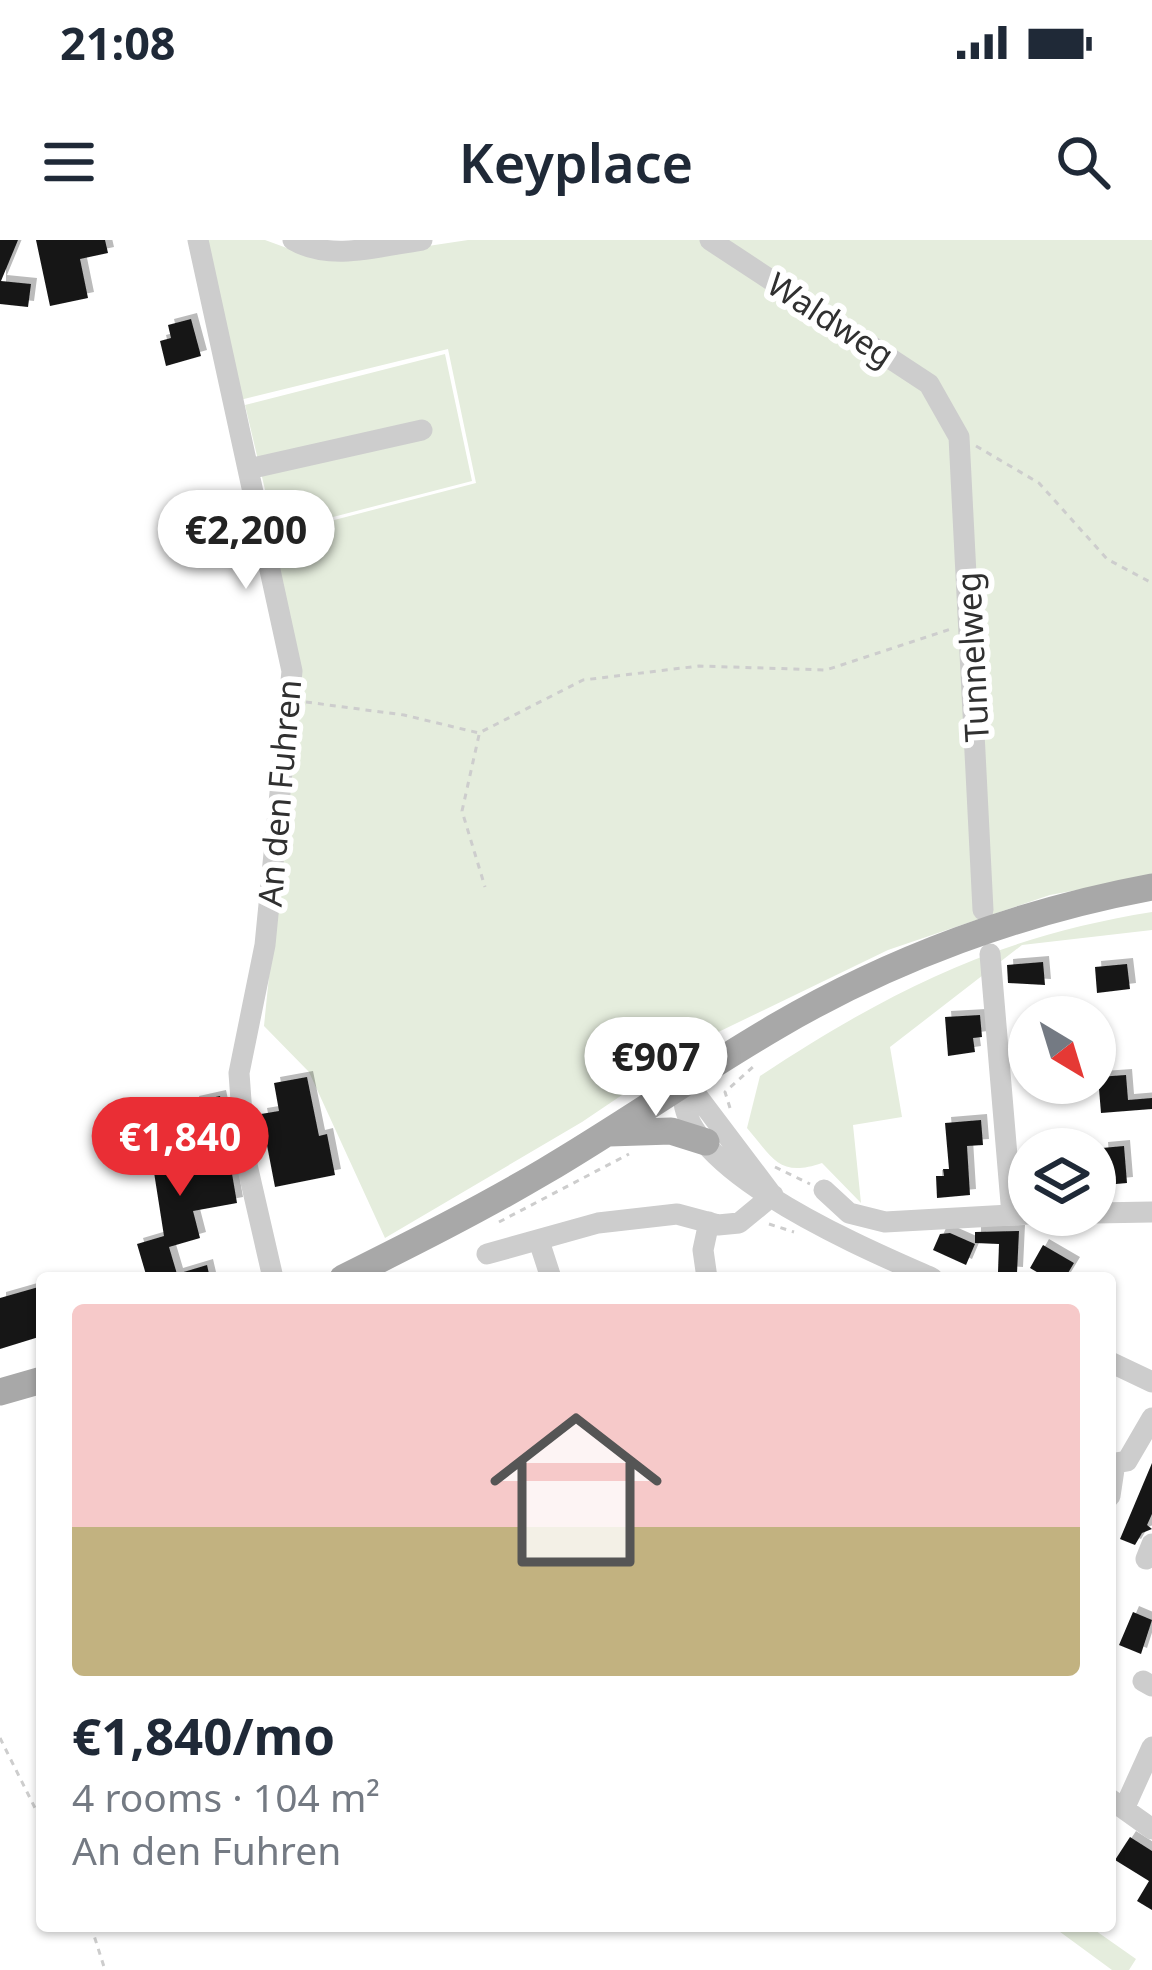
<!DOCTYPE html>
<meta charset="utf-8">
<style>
:root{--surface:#fff;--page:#f6f6f7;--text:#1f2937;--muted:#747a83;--accent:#ea2e35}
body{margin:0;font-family:"Noto Sans",sans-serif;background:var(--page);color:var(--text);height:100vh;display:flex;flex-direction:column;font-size:45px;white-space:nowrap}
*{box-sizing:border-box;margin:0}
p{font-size:39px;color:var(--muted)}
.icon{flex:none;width:66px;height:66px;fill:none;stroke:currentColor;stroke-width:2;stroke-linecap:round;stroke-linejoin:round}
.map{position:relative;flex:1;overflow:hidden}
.panel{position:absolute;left:36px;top:1032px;width:1080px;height:660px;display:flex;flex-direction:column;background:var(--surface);border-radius:12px;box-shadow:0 3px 9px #0004}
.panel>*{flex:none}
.needle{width:78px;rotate:142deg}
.buttons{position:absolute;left:1008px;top:756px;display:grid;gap:24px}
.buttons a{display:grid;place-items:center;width:108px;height:108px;border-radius:50%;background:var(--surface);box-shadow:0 3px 9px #0004;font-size:60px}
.price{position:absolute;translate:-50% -102px;padding:0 27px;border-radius:42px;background:#fff;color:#222;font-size:39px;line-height:78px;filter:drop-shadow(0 3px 6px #0008)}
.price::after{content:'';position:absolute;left:50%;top:72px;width:36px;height:27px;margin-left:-18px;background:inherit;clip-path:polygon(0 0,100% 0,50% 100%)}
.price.active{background:var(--accent);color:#fff}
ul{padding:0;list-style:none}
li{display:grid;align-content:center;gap:24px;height:636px;padding:0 36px}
li span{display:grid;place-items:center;height:372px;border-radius:12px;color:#555}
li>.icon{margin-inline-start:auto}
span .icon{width:216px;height:216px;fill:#fffc;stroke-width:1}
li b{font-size:51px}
.status{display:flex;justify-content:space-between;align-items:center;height:84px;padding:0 60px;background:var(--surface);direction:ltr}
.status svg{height:33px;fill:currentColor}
header{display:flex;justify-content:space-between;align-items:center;height:156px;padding:0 36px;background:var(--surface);font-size:54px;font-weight:600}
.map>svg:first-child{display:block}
</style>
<div class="status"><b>21:08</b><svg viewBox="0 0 49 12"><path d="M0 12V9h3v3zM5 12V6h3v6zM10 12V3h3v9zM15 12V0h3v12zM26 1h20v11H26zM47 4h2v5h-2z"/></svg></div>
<header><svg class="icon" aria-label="menu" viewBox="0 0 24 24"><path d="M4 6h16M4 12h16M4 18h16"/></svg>Keyplace<svg class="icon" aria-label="search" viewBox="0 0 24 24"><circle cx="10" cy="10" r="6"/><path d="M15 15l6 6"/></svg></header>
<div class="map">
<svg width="1152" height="1730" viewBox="0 0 1152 1730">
<defs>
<filter id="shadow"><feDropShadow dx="6" dy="-6" stdDeviation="0" flood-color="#0004"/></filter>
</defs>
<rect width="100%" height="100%" fill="#fff"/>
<path fill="#e5eddd" d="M 203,0 L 265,0 L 306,15 L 355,17 L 468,0 L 1152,0 L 1152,636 L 1050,655 L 888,710 L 708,797 L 582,882 L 385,998 L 309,832 L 264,786 L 297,458 L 273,296 L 476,243 L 448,109 L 240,160 Z
M 445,114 L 472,241 L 275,292 L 245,165 Z
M 1152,672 L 1152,690 L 1022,705 L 890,807 L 902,877 L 853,885 L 861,963 L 822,923 C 779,938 773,918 747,888 L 760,836 C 891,750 996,697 1152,672 Z
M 1052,1686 L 1089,1686 L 1136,1719 L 1129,1730 L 1112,1730 Z"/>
<path fill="#171717" filter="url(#shadow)" d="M 0,0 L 18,0 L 1,41 L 31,44 L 28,67 L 0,64 Z
M 36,0 L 105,0 L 108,13 L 80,19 L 88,58 L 50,66 Z
M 191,79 L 201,116 L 166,126 L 160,101 L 171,98 L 168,85 Z
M 1043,722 L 1045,745 L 1008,743 L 1007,725 Z
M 1127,724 L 1130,749 L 1097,753 L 1095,727 Z
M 980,775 L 982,797 L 973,798 L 975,812 L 948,816 L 945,777 Z
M 1126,835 L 1128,860 L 1152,858 L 1152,869 L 1101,873 L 1098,837 Z
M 307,837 L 319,896 L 327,894 L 335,935 L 275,947 L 261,874 L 279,871 L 274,843 Z
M 220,856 L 229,898 L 202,904 L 193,862 Z
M 167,871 L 174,908 L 183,907 L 187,930 L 230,922 L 237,963 L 193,971 L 200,998 L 169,1007 L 177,1034 L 207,1025 L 210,1038 L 147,1038 L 137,1004 L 164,996 L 145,875 Z
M 981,880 L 983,905 L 967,906 L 970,955 L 937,958 L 936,936 L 944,936 L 943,929 L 949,929 L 945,883 Z
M 1124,906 L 1127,943 L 1105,945 L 1102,908 Z
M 1019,991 L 1017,1033 L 998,1032 L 999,1004 L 975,1003 L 975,992 Z
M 950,993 L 975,1004 L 966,1025 L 933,1010 L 940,994 Z
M 1043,1005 L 1074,1023 L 1065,1038 L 1047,1038 L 1030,1028 Z
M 42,1046 L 42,1096 L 0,1109 L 0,1058 Z
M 1152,1223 L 1152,1274 L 1147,1285 L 1152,1289 L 1142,1293 L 1135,1305 L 1120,1299 Z
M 1133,1372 L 1152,1380 L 1141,1414 L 1119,1405 Z
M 1130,1597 L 1152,1611 L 1152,1670 L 1137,1661 L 1149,1641 L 1115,1620 Z"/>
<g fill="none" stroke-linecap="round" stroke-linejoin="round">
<path stroke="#cdcdcd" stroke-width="3" stroke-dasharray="6 6" stroke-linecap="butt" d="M 976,206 L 1039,243 L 1107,319 L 1152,343
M 306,462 L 404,475 L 479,493 L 583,440 L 699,426 L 826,430 L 951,389
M 479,495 L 462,571 L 485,647
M 730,868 L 725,852 L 754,826
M 775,927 L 810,944
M 499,982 L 629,914
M 769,984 L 794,992
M 0,1498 L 42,1582
M 91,1686 L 105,1730"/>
<path stroke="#cdcdcd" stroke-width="21" d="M 198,0 L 292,431 L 265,705 L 239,833 L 245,916 L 273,1038
M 293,0 C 331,22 380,6 422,0
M 710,0 L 929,144 L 959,197 L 983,670
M 248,229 L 422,190
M 990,714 L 1012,975
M 686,841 C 658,923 873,1012 932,1038
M 686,841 L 772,955
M 824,950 L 849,973 L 885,982 L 1029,974
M 1095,973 L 1152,972
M 539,1001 L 551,1038
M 487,1014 L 598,983 L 677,974 L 718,985 L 739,983 L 773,955
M 707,1038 L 703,1010 L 709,982
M 1110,1122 L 1152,1142
M 1110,1224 L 1127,1221 L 1152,1178
M 1110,1256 L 1115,1223
M 1146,1319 L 1152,1304
M 1143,1441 L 1152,1446
M 1110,1559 L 1152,1589
M 1124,1569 L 1152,1507"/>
<path stroke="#a8a8a8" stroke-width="27" d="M 609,893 L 671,891 L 706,902
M 343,1038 C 411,1004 479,970 545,931 C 623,885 698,832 777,786 C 891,719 1022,671 1152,647
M 0,1152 L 42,1140"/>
</g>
<g text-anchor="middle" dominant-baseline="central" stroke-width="12" stroke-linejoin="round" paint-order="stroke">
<g font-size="33" fill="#303030" stroke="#fff">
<text transform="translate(831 79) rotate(33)">Waldweg</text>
<text transform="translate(972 417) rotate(-93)">Tunnelweg</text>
<text transform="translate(279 553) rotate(-85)">An den Fuhren</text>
</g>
</g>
</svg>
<div class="buttons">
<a><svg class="needle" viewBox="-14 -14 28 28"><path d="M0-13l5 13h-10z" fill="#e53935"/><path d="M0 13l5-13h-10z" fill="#747a83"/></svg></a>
<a><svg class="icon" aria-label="layers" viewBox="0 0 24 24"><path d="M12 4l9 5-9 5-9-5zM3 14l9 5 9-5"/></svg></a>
</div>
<b class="price" style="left:246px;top:352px">€2,200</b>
<b class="price" style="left:656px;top:879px">€907</b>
<b class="price active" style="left:180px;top:959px">€1,840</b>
<section class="panel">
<ul>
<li><span style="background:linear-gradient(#f6c9c9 60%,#c2b280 0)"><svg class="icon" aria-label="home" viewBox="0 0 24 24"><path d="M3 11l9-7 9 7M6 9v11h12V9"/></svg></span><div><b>€1,840/mo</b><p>4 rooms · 104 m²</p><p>An den Fuhren</p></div></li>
</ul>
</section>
</div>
